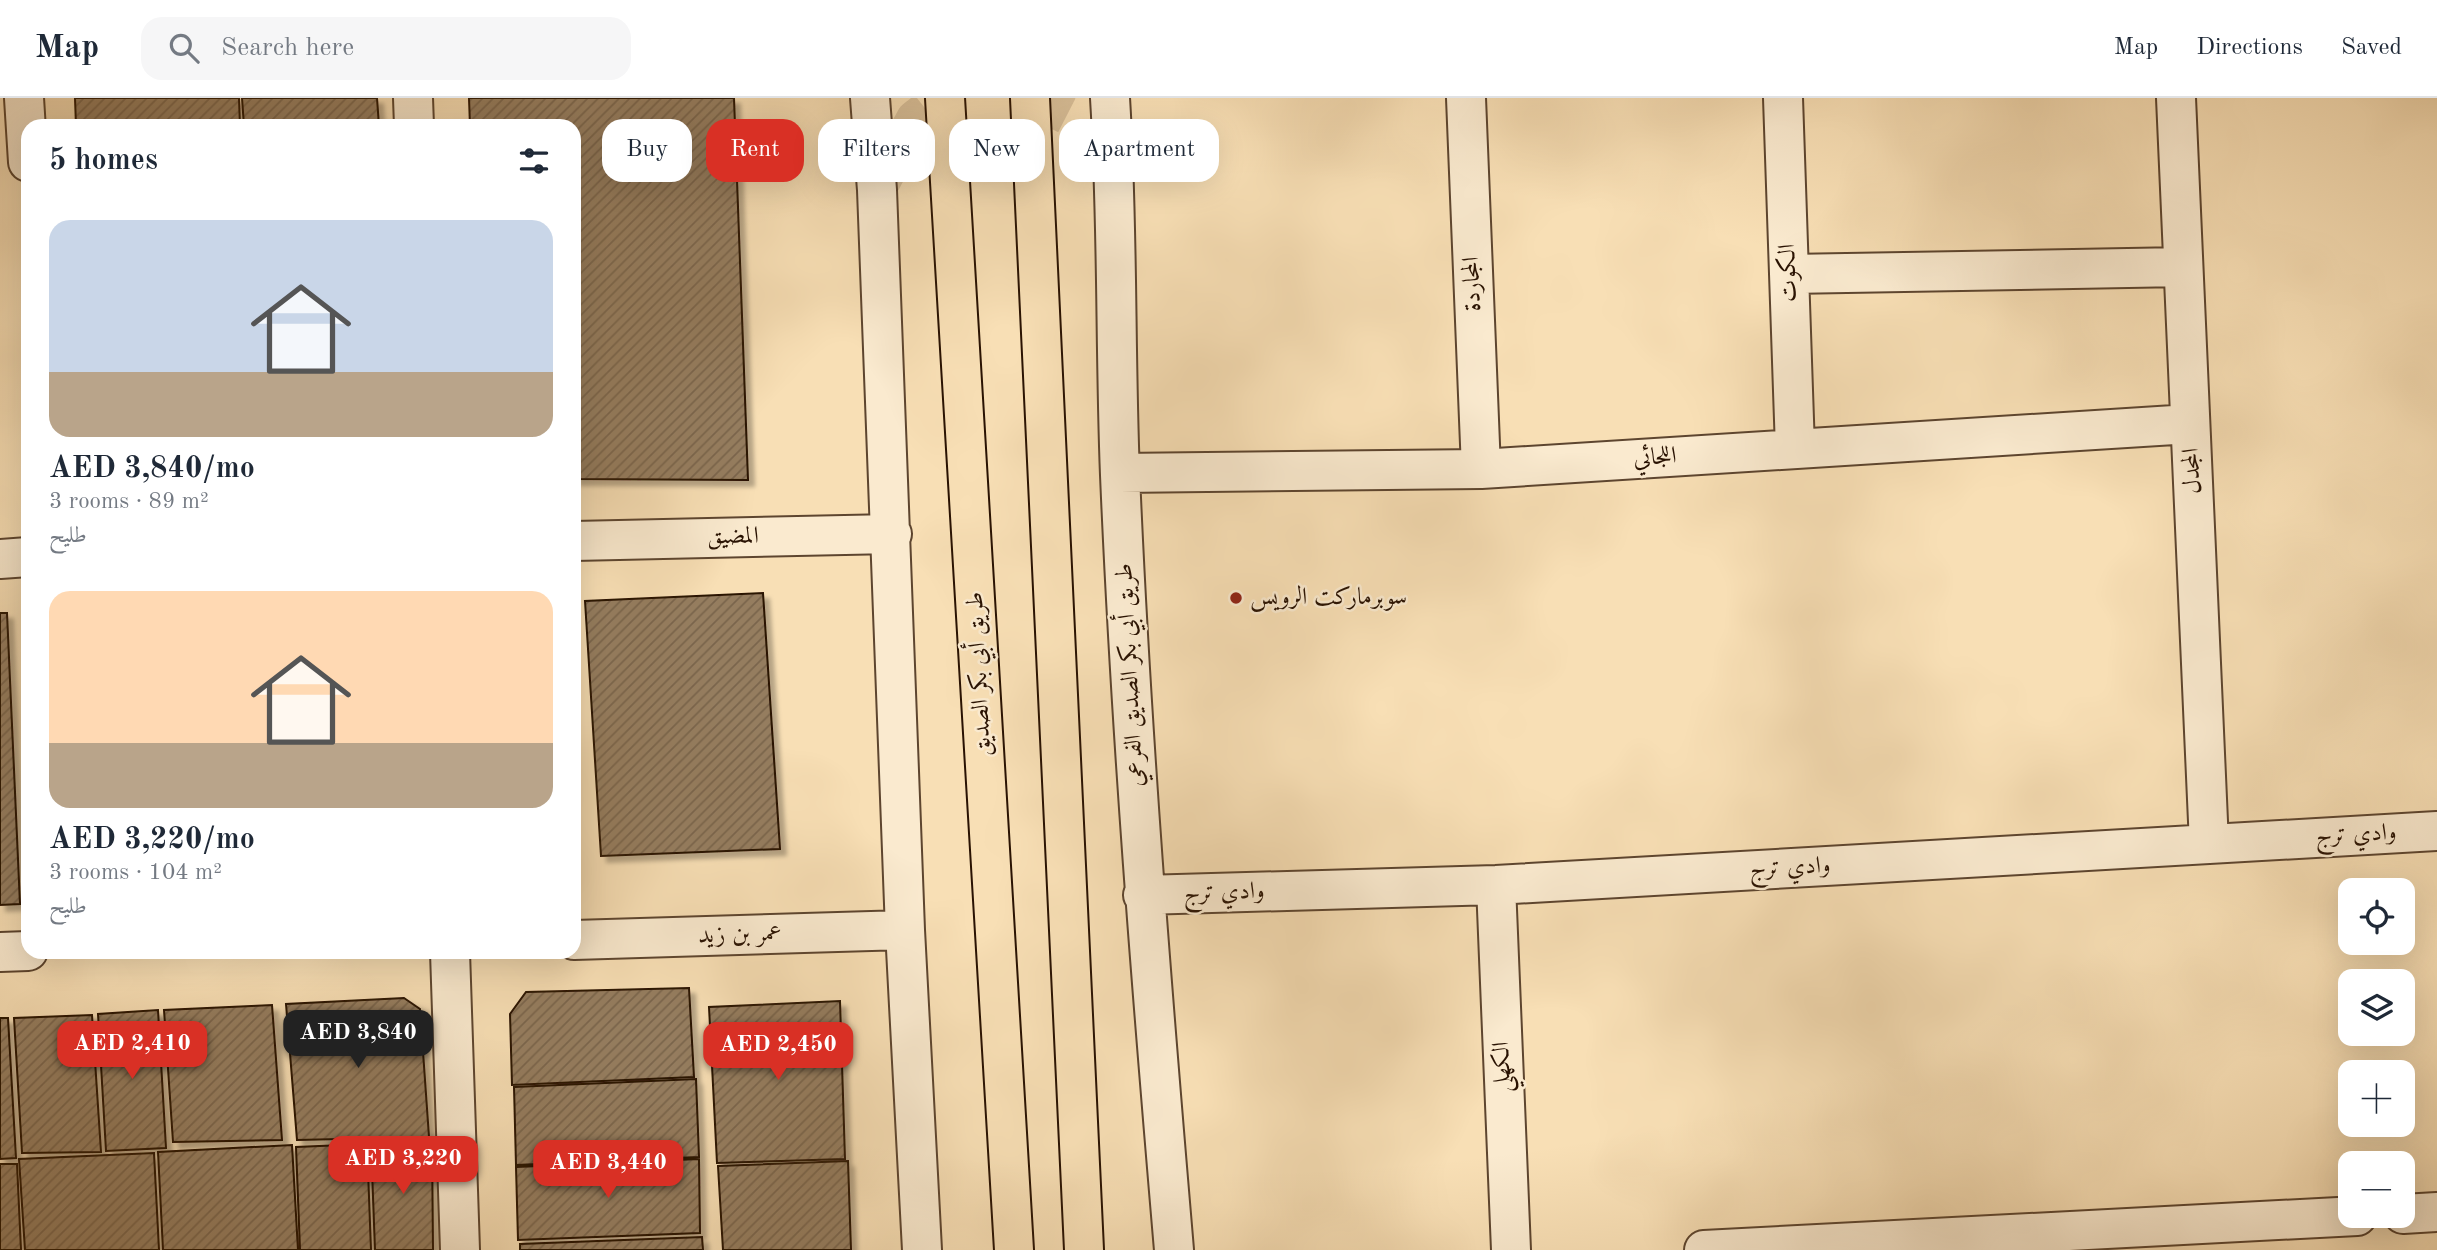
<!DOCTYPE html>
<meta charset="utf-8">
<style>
:root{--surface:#fff;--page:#f6f6f7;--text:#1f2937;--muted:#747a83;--line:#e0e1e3;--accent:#d93025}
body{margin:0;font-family:"Old Standard TT",Amiri,serif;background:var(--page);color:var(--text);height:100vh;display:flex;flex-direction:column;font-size:26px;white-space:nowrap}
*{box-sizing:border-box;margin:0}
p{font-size:23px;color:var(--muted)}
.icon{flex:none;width:38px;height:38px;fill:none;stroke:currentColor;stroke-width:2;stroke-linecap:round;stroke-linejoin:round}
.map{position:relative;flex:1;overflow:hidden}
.drawer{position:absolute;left:21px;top:21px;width:560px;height:840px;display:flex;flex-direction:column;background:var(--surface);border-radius:21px;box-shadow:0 7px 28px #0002}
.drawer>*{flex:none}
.banner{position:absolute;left:602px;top:21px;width:665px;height:63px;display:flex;gap:14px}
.tools{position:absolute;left:2338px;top:780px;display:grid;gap:14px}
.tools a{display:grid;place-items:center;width:77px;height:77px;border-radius:14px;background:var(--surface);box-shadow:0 7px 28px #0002;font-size:35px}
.price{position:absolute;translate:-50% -60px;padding:0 16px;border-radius:14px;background:var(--accent);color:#fff;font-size:23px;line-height:46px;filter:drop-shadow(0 2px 4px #0008)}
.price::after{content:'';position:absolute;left:50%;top:42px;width:21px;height:16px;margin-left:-10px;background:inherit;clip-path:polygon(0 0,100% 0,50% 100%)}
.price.current{background:#222;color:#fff}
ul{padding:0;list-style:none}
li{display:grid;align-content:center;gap:14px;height:371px;padding:0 28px}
li span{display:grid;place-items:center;height:217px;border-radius:21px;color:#555}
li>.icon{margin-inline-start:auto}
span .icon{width:126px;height:126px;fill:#fffc;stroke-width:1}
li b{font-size:30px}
h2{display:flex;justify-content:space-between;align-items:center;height:84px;padding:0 28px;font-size:30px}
.tag{padding:0 24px;border-radius:21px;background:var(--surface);box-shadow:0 7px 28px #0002;font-size:24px;line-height:63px}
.tag.current{background:var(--accent);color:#fff}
header{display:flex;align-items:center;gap:42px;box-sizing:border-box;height:98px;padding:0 35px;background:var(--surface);border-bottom:2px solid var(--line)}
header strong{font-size:33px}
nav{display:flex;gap:38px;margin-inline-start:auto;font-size:24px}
.search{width:490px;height:63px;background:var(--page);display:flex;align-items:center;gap:18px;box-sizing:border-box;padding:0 24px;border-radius:21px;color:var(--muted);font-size:26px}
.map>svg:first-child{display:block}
</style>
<header>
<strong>Map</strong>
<div class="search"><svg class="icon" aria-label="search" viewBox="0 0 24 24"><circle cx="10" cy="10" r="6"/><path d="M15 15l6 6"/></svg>Search here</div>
<nav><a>Map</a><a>Directions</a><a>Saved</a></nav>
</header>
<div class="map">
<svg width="2437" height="1152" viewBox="0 0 2437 1152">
<defs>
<pattern id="building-hatch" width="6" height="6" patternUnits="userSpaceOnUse" patternTransform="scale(1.75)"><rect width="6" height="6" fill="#957d5f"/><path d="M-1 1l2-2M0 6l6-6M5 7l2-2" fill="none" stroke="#7a654c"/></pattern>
<filter id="shadow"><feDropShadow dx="6" dy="6" stdDeviation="2" flood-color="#0004"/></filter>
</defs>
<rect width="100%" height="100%" fill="#f8dfb5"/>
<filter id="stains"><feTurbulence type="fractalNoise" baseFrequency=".00286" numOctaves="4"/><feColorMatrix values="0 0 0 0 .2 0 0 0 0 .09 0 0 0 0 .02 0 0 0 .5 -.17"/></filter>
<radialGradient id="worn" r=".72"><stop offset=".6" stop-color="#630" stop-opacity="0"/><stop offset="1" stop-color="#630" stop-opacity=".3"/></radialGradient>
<path fill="url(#building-hatch)" stroke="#291202" stroke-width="2" filter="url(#shadow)" d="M 75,0 L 239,0 L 240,28 L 76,28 Z
M 242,0 L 377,0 L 379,28 L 244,28 Z
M 469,0 L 734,0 L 748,382 L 574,381 L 574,28 L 470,28 Z
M 763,495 L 780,751 L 601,758 L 585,503 Z
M 0,515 L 7,515 L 20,806 L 0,807 Z
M 689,890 L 694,979 L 512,987 L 510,916 L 526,894 Z
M 404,900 L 420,911 L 429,1039 L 297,1042 L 286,906 Z
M 840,903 L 845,1061 L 717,1065 L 709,909 Z
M 272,907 L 282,1042 L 173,1044 L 164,912 Z
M 158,912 L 166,1050 L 106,1053 L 98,916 Z
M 92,917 L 101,1054 L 22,1055 L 14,920 Z
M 0,920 L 8,920 L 16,1060 L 0,1061 Z
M 696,981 L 699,1059 L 516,1067 L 514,989 Z
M 432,1043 L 433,1152 L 375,1152 L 371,1046 Z
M 367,1046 L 371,1152 L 300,1152 L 296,1049 Z
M 292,1047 L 298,1152 L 163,1152 L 158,1054 Z
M 154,1055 L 159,1152 L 25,1152 L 19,1061 Z
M 699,1061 L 700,1135 L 518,1142 L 516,1069 Z
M 848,1063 L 851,1152 L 723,1152 L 718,1068 Z
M 0,1066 L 17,1066 L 21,1152 L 0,1152 Z
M 702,1139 L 703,1152 L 520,1152 L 520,1146 Z"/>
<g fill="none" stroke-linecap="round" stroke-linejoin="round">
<path stroke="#d9c09a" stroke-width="38" stroke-dasharray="38 19" stroke-linecap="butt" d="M 1033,0 L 1076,22 L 1115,82
M 877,92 L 915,21 L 942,0"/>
<defs>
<path id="minor" d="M 24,0 L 28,64
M 413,0 L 414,28
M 870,0 L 877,92 L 905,832 L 922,1152
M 1110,0 C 1118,126 1115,251 1120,377 C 1131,636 1152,894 1174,1152
M 1466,0 L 1481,371
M 1783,0 L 1795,351
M 2176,0 L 2209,746
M 1789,176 L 2183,169
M 1120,375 L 1481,371 L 2190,326
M 574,443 L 892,436
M 0,461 L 28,459
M 1496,787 L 1511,1152
M 1143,797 L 1496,787 L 2437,733
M 574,842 L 905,832
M 0,854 L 28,853
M 450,854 L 460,1152
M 2403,1116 L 2437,1114
M 1704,1152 L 2357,1118"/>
<path id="major" d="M 945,0 L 1014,1152
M 1030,0 L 1084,1152"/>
</defs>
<use href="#minor" stroke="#5d452f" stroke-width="42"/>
<use href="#major" stroke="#291202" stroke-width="42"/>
<use href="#minor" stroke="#faeacf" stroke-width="38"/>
<use href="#major" stroke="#f8dfb5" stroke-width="38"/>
</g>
<circle fill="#8f2418" stroke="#faeacf" stroke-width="2.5" cx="1236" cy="500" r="7"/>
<g text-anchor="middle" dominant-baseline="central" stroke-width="5" stroke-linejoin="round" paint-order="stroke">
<g font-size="24" fill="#291202" stroke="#faeacf">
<text transform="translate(1789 175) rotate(-92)">الكوت</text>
<text transform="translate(1473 186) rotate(-92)">المجاردة</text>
<text transform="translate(1655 360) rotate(-4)">اللجائي</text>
<text transform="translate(2193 373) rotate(-93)">المجدل</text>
<text transform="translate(733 439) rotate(-1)">المضيق</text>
<text transform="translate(980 576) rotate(-93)">طريق أبي بكر الصديق</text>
<text transform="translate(1131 577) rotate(-93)">طريق أبي بكر الصديق الفرعي</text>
<text transform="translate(2356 737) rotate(-3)">وادي ترج</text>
<text transform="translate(1790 770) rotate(-3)">وادي ترج</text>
<text transform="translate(1224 795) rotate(-2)">وادي ترج</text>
<text transform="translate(740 837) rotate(-2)">عمر بن زيد</text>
<text transform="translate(1503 969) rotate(-92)">الكهلي</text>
</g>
<g font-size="24" fill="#291202" stroke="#faeacf" text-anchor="start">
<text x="1250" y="500">سوبرماركت الرويس</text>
</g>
</g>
<rect width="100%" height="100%" filter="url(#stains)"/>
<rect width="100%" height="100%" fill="url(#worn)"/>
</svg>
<div class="tools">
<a><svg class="icon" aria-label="locate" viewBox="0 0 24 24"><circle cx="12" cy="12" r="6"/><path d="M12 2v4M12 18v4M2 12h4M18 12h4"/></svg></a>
<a><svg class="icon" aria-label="layers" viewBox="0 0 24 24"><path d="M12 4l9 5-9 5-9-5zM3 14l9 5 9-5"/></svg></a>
<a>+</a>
<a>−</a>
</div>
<b class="price current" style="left:358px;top:972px">AED 3,840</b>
<b class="price" style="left:132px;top:983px">AED 2,410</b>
<b class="price" style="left:778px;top:984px">AED 2,450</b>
<b class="price" style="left:403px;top:1098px">AED 3,220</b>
<b class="price" style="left:608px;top:1102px">AED 3,440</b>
<div class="banner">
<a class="tag">Buy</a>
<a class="tag current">Rent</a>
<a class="tag">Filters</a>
<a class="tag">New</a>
<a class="tag">Apartment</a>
</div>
<section class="drawer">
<h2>5 homes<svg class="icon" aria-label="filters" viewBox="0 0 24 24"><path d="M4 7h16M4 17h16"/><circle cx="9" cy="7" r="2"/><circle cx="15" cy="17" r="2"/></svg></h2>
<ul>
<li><span style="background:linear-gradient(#c9d6e8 70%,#b9a48a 0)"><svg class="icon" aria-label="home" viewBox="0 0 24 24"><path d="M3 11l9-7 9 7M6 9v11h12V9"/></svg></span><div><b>AED 3,840/mo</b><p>3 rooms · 89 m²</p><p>طليح</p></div></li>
<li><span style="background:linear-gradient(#ffd9b3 70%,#b9a48a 0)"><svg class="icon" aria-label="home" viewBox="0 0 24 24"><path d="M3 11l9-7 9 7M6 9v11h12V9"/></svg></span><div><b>AED 3,220/mo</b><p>3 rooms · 104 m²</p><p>طليح</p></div></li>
</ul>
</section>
</div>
